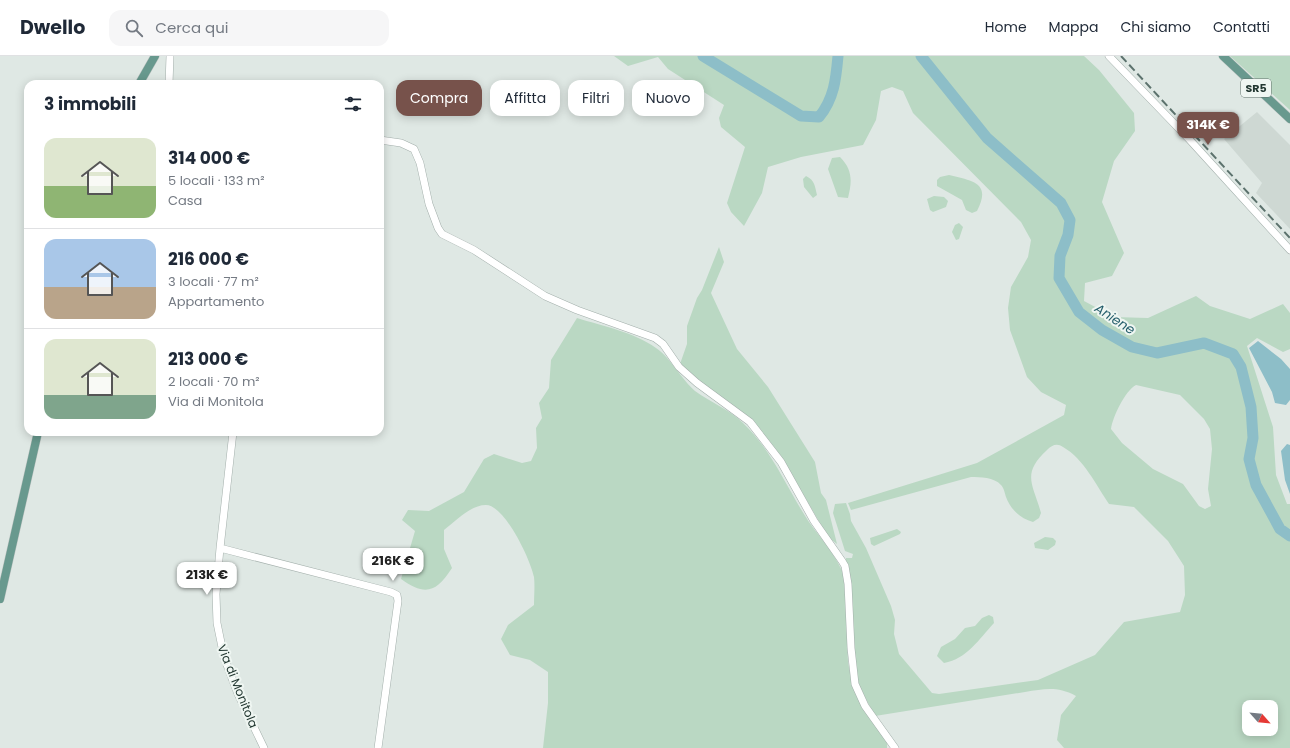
<!DOCTYPE html>
<html lang="it">
<meta charset="utf-8">
<style>
:root{--surface:#fff;--page:#f6f6f7;--text:#1f2937;--muted:#747a83;--line:#e0e1e3;--accent:#77524b}
body{margin:0;font-family:Poppins,sans-serif;background:var(--page);color:var(--text);height:100vh;display:flex;flex-direction:column;font-size:15px;white-space:nowrap}
*{box-sizing:border-box;margin:0}
p{font-size:13px;color:var(--muted)}
.icon{flex:none;width:22px;height:22px;fill:none;stroke:currentColor;stroke-width:2;stroke-linecap:round;stroke-linejoin:round}
.map{position:relative;flex:1;overflow:hidden}
.sheet{position:absolute;left:24px;top:24px;width:360px;height:356px;display:flex;flex-direction:column;background:var(--surface);border-radius:12px;box-shadow:0 2px 10px #0003}
.sheet>*{flex:none}
.banner{position:absolute;left:396px;top:24px;width:380px;height:36px;display:flex;gap:8px}
.needle{width:26px;rotate:117deg}
.tools{position:absolute;left:1242px;top:644px;display:grid;gap:8px}
.tools a{display:grid;place-items:center;width:36px;height:36px;border-radius:8px;background:var(--surface);box-shadow:0 2px 10px #0003;font-size:20px}
.price{position:absolute;translate:-50% -34px;padding:0 9px;border-radius:8px;background:#fff;color:#222;font-size:13px;line-height:26px;filter:drop-shadow(0 1px 2px #0008)}
.price::after{content:'';position:absolute;left:50%;top:24px;width:12px;height:9px;margin-left:-6px;background:inherit;clip-path:polygon(0 0,100% 0,50% 100%)}
.price.on{background:var(--accent);color:#fff}
ul{padding:0;list-style:none}
li{display:flex;align-items:center;gap:12px;height:100px;padding:0 20px}
li+li{border-top:1px solid var(--line)}
li span{display:grid;place-items:center;flex:none;width:112px;height:80px;border-radius:12px;color:#555}
li>.icon{margin-inline-start:auto}
span .icon{width:48px;height:48px;fill:#fffc;stroke-width:1}
li b{font-size:17px}
h2{display:flex;justify-content:space-between;align-items:center;height:48px;padding:0 20px;font-size:17px}
.chip{padding:0 14px;border-radius:12px;background:var(--surface);box-shadow:0 2px 10px #0003;font-size:14px;line-height:36px}
.chip.on{background:var(--accent);color:#fff}
header{display:flex;align-items:center;gap:24px;box-sizing:border-box;height:56px;padding:0 20px;background:var(--surface);border-bottom:1px solid var(--line)}
header strong{font-size:19px}
nav{display:flex;gap:22px;margin-inline-start:auto;font-size:14px}
.search{width:280px;height:36px;background:var(--page);display:flex;align-items:center;gap:10px;box-sizing:border-box;padding:0 14px;border-radius:12px;color:var(--muted);font-size:15px}
.map>svg:first-child{display:block}
</style>
<header>
<strong>Dwello</strong>
<div class="search"><svg class="icon" aria-label="search" viewBox="0 0 24 24"><circle cx="10" cy="10" r="6"/><path d="M15 15l6 6"/></svg>Cerca qui</div>
<nav><a>Home</a><a>Mappa</a><a>Chi siamo</a><a>Contatti</a></nav>
</header>
<div class="map">
<svg width="1290" height="692" viewBox="0 0 1290 692">
<rect width="100%" height="100%" fill="#dfe8e4"/>
<path fill="#ced8d3" d="M 1257,56 L 1290,89 L 1290,173 L 1256,137 L 1262,127 L 1224,83 Z"/>
<path fill="#bad8c3" fill-rule="evenodd" d="M 614,0 L 1084,0 L 1099,14 L 1134,57 L 1135,75 L 1114,105 L 1102,146 L 1124,197 L 1112,220 L 1085,227 L 1084,245 L 1114,261 L 1148,262 L 1196,240 L 1210,250 L 1250,263 L 1283,248 L 1290,257 L 1290,293 L 1283,296 L 1257,282 L 1247,290 L 1273,371 L 1276,419 L 1287,448 L 1290,448 L 1290,692 L 1064,692 L 1057,684 L 1061,659 L 1076,640 C 1057,630 1045,633 1025,636 L 875,660 L 858,628 L 846,507 L 846,502 L 852,502 L 853,498 L 845,495 L 833,457 L 835,448 L 846,447 L 850,458 L 851,465 L 866,492 L 891,550 L 895,564 L 894,578 L 899,598 L 932,637 L 939,638 L 1038,624 L 1095,599 L 1124,566 L 1180,556 L 1185,539 L 1184,510 L 1168,485 L 1134,451 L 1109,448 C 1096,429 1084,403 1063,391 C 1057,387 1052,389 1047,394 C 1021,418 1033,428 1041,457 L 1039,462 L 1033,466 C 1020,462 1011,454 1006,441 C 1005,438 1004,432 1001,429 C 994,421 980,421 971,421 L 851,454 L 848,447 L 977,407 L 1064,359 L 1066,349 L 1041,336 L 1027,321 L 1010,274 L 1008,252 L 1011,231 L 1028,201 L 1031,184 L 1021,166 L 913,57 L 903,35 L 892,31 L 881,35 L 876,64 L 863,89 L 801,101 L 768,111 L 762,137 L 744,170 L 731,156 L 727,147 L 745,91 L 721,71 L 719,62 L 724,49 L 668,13 L 658,1 L 628,10 ZM 1136,329 L 1180,339 L 1204,363 L 1210,373 L 1212,393 L 1208,433 L 1211,450 L 1205,453 L 1199,450 L 1183,428 L 1153,413 L 1122,387 L 1111,373 C 1113,360 1125,335 1136,329 ZM 1249,651 L 1271,651 L 1271,673 L 1249,673 Z
M 1230,0 L 1290,0 L 1290,54 Z
M 840,101 C 853,114 852,126 848,142 L 838,141 L 828,113 L 832,102 Z
M 949,119 C 972,125 992,126 977,155 L 972,157 L 966,154 L 962,144 L 937,130 L 937,124 L 940,121 Z
M 806,120 C 815,124 815,131 817,139 L 813,142 L 804,131 L 803,123 Z
M 934,140 L 944,141 L 948,145 L 946,151 L 933,156 L 930,154 L 927,143 Z
M 959,167 L 963,171 L 959,183 L 956,184 L 952,176 L 955,169 Z
M 719,191 L 724,206 L 711,237 L 737,293 L 768,331 L 815,406 L 821,437 L 826,444 L 837,488 L 828,481 L 795,424 L 753,365 L 714,338 L 680,308 L 687,288 L 687,270 L 697,242 L 702,234 Z
M 577,262 C 602,270 634,276 656,292 C 669,300 682,324 695,335 C 710,346 730,354 743,367 C 772,394 787,433 809,466 C 822,484 837,500 845,522 L 848,606 L 853,631 L 887,686 L 887,692 L 543,692 L 548,647 L 548,616 L 530,604 L 510,599 L 501,583 L 508,569 L 534,549 C 534,540 535,530 534,521 C 531,505 505,449 486,449 C 470,449 456,465 444,474 L 444,493 L 452,512 C 436,537 425,540 401,523 L 415,475 L 402,464 L 408,454 L 429,455 L 464,436 L 484,403 L 494,398 L 522,407 L 531,405 L 537,392 L 536,372 L 542,362 L 539,347 L 549,332 L 551,304 Z
M 897,473 L 901,476 L 900,478 L 874,490 L 871,488 L 870,482 Z
M 1045,481 L 1053,482 L 1056,485 L 1055,489 L 1048,494 L 1035,492 L 1034,487 Z
M 989,559 L 993,561 L 994,567 C 979,583 967,603 944,607 L 937,600 L 941,591 L 955,583 L 965,572 L 975,570 L 982,562 Z"/>
<path fill="#8dbec8" d="M 1258,285 L 1281,303 L 1290,313 L 1290,344 L 1286,349 L 1275,347 L 1272,336 L 1249,292 Z
M 1287,388 L 1290,389 L 1290,438 L 1285,424 L 1281,395 Z"/>
<g fill="none" stroke-linecap="round" stroke-linejoin="round">
<path stroke="#8dbec8" stroke-width="11" d="M 703,0 L 801,60 L 819,61 C 834,43 836,23 838,0
M 921,0 L 987,82 L 1061,147 L 1070,164 L 1068,179 L 1060,200 L 1059,222 L 1079,256 L 1102,274 L 1132,291 L 1157,297 L 1204,287 L 1233,298 L 1241,311 L 1251,351 L 1253,382 L 1249,403 L 1256,429 L 1280,473 L 1290,480"/>
<defs>
<path id="minor" d="M 1109,0 L 1188,82 L 1290,194
M 169,28 L 170,0
M 380,84 L 401,87 L 414,93 L 420,107 L 429,148 L 438,172 L 442,178 L 474,194 L 545,240 L 577,254 L 655,282 L 663,288 L 679,311 L 697,327 L 750,366 L 781,406 L 814,465 L 842,505 L 845,510 L 848,528 L 851,592 L 855,628 L 865,650 L 895,692
M 233,376 L 220,492 L 216,538 L 217,567 L 224,601 L 238,638 L 264,692
M 220,492 L 391,536 L 397,539 L 398,545 L 378,692"/>
<path id="major" d="M 1223,0 L 1290,63
M 139,28 L 155,0
M 0,543 L 38,376"/>
</defs>
<use href="#minor" stroke="#a3afab" stroke-width="8"/>
<use href="#major" stroke="#bdc3c1" stroke-width="9"/>
<use href="#minor" stroke="#fff" stroke-width="7"/>
<use href="#major" stroke="#68998e" stroke-width="8"/>
<path stroke="#5c726d" stroke-width="2" stroke-dasharray="8 4" stroke-linecap="butt" d="M 1121,0 L 1290,182"/>
</g>
<g text-anchor="middle" dominant-baseline="central" stroke-width="4" stroke-linejoin="round" paint-order="stroke">
<rect fill="#eff6f2" stroke="#60706b" stroke-width="1" x="1241" y="23" width="30" height="18" rx="3"/>
<g font-size="11" font-weight="bold" fill="#223731">
<text x="1256" y="32">SR5</text>
</g>
<g font-size="12" fill="#223731" stroke="#eff6f2">
<text transform="translate(238 630) rotate(68)">Via di Monitola</text>
</g>
<g font-size="13" font-style="italic" fill="#245e6b" stroke="#eff6f2">
<text transform="translate(1115 263) rotate(33)">Aniene</text>
</g>
</g>
</svg>
<div class="tools">
<a><svg class="needle" viewBox="-14 -14 28 28"><path d="M0-13l5 13h-10z" fill="#e53935"/><path d="M0 13l5-13h-10z" fill="#747a83"/></svg></a>
</div>
<b class="price on" style="left:1208px;top:90px">314K €</b>
<b class="price" style="left:393px;top:526px">216K €</b>
<b class="price" style="left:207px;top:540px">213K €</b>
<div class="banner">
<a class="chip on">Compra</a>
<a class="chip">Affitta</a>
<a class="chip">Filtri</a>
<a class="chip">Nuovo</a>
</div>
<section class="sheet">
<h2>3 immobili<svg class="icon" aria-label="filters" viewBox="0 0 24 24"><path d="M4 7h16M4 17h16"/><circle cx="9" cy="7" r="2"/><circle cx="15" cy="17" r="2"/></svg></h2>
<ul>
<li><span style="background:linear-gradient(#dfe7d0 60%,#8fb573 0)"><svg class="icon" aria-label="home" viewBox="0 0 24 24"><path d="M3 11l9-7 9 7M6 9v11h12V9"/></svg></span><div><b>314 000 €</b><p>5 locali · 133 m²</p><p>Casa</p></div></li>
<li><span style="background:linear-gradient(#a9c7e8 60%,#b9a48a 0)"><svg class="icon" aria-label="home" viewBox="0 0 24 24"><path d="M3 11l9-7 9 7M6 9v11h12V9"/></svg></span><div><b>216 000 €</b><p>3 locali · 77 m²</p><p>Appartamento</p></div></li>
<li><span style="background:linear-gradient(#dfe7d0 70%,#7fa58c 0)"><svg class="icon" aria-label="home" viewBox="0 0 24 24"><path d="M3 11l9-7 9 7M6 9v11h12V9"/></svg></span><div><b>213 000 €</b><p>2 locali · 70 m²</p><p>Via di Monitola</p></div></li>
</ul>
</section>
</div>
